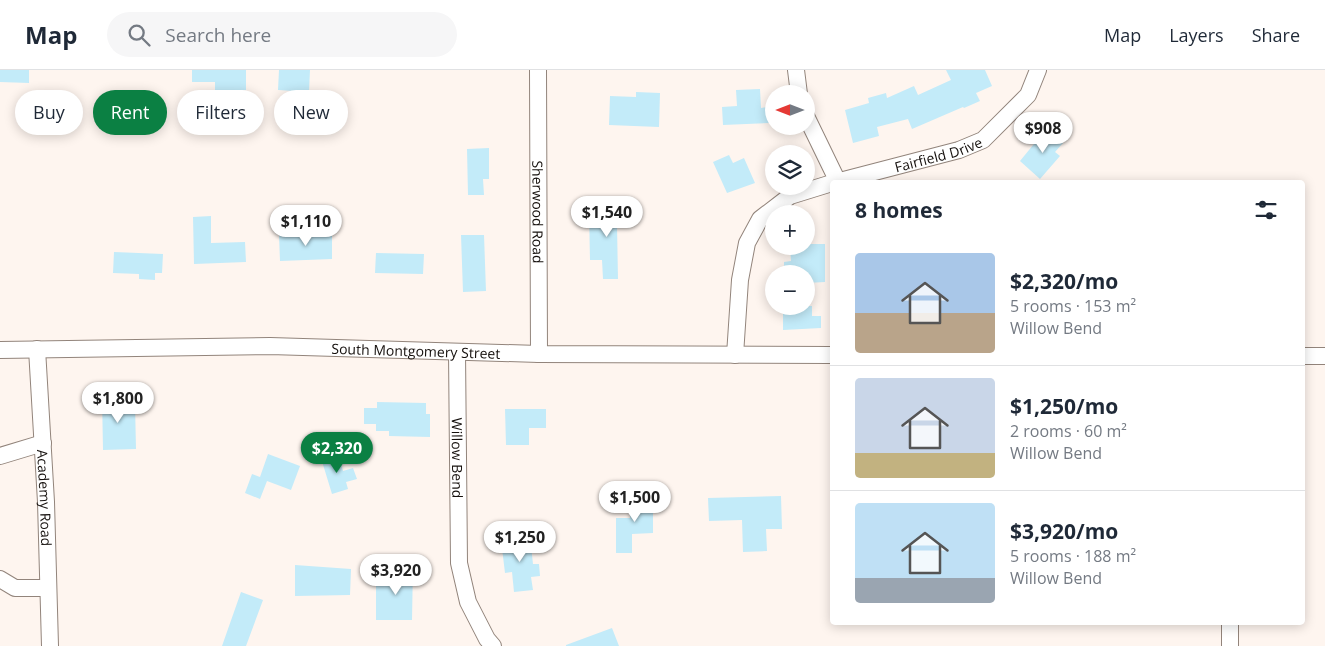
<!DOCTYPE html>
<meta charset="utf-8">
<style>
:root{--surface:#fff;--page:#f6f6f7;--text:#1f2937;--muted:#747a83;--line:#e0e1e3;--accent:#0b8043}
body{margin:0;font-family:"Open Sans",sans-serif;background:var(--page);color:var(--text);height:100vh;display:flex;flex-direction:column;font-size:19px;white-space:nowrap}
*{box-sizing:border-box;margin:0}
p{font-size:16px;color:var(--muted)}
.icon{flex:none;width:28px;height:28px;fill:none;stroke:currentColor;stroke-width:2;stroke-linecap:round;stroke-linejoin:round}
.map{position:relative;flex:1;overflow:hidden}
.sheet{position:absolute;left:830px;top:110px;width:475px;height:445px;display:flex;flex-direction:column;background:var(--surface);border-radius:5px;box-shadow:0 2px 12px #0003}
.sheet>*{flex:none}
.hud{position:absolute;left:15px;top:20px;width:475px;height:45px;display:flex;gap:10px}
.needle{width:32px;rotate:270deg}
.controls{position:absolute;left:765px;top:15px;display:grid;gap:10px}
.controls a{display:grid;place-items:center;width:50px;height:50px;border-radius:50%;background:var(--surface);box-shadow:0 2px 12px #0003;font-size:25px}
.price{position:absolute;translate:-50% -42px;padding:0 11px;border-radius:18px;background:#fff;color:#222;font-size:16px;line-height:32px;filter:drop-shadow(0 1px 2px #0008)}
.price::after{content:'';position:absolute;left:50%;top:30px;width:15px;height:11px;margin-left:-8px;background:inherit;clip-path:polygon(0 0,100% 0,50% 100%)}
.price.selected{background:var(--accent);color:#fff}
ul{padding:0;list-style:none}
li{display:flex;align-items:center;gap:15px;height:125px;padding:0 25px}
li+li{border-top:1px solid var(--line)}
li span{display:grid;place-items:center;flex:none;width:140px;height:100px;border-radius:5px;color:#555}
li>.icon{margin-inline-start:auto}
span .icon{width:60px;height:60px;fill:#fffc;stroke-width:1}
li b{font-size:21px}
h2{display:flex;justify-content:space-between;align-items:center;height:60px;padding:0 25px;font-size:21px}
.chip{padding:0 18px;border-radius:22px;background:var(--surface);box-shadow:0 2px 12px #0003;font-size:18px;line-height:45px}
.chip.selected{background:var(--accent);color:#fff}
header{display:flex;align-items:center;gap:30px;box-sizing:border-box;height:70px;padding:0 25px;background:var(--surface);border-bottom:1px solid var(--line)}
header strong{font-size:24px}
nav{display:flex;gap:28px;margin-inline-start:auto;font-size:18px}
.search{width:350px;height:45px;background:var(--page);display:flex;align-items:center;gap:12px;box-sizing:border-box;padding:0 18px;border-radius:28px;color:var(--muted);font-size:19px}
.map>svg:first-child{display:block}
</style>
<header>
<strong>Map</strong>
<div class="search"><svg class="icon" aria-label="search" viewBox="0 0 24 24"><circle cx="10" cy="10" r="6"/><path d="M15 15l6 6"/></svg>Search here</div>
<nav><a>Map</a><a>Layers</a><a>Share</a></nav>
</header>
<div class="map">
<svg width="1325" height="576" viewBox="0 0 1325 576">
<rect width="100%" height="100%" fill="#fef5ef"/>
<path fill="#c3ebf9" d="M 0,0 L 29,0 L 29,13 L 0,12 Z
M 192,0 L 246,0 L 246,20 L 215,21 L 215,12 L 192,12 Z
M 279,0 L 310,0 L 309,22 L 278,20 Z
M 946,0 L 985,0 L 992,16 L 976,23 L 980,31 L 964,38 L 963,37 L 912,59 L 908,49 L 877,57 L 879,66 L 853,73 L 845,40 L 869,33 L 868,28 L 886,23 L 887,28 L 914,16 L 918,25 L 951,10 Z
M 760,19 L 761,38 L 768,37 L 769,53 L 723,55 L 722,37 L 737,36 L 736,20 Z
M 636,22 L 660,23 L 659,57 L 609,55 L 610,26 L 636,27 Z
M 1047,58 L 1063,73 L 1055,82 L 1060,86 L 1040,109 L 1020,91 Z
M 489,78 L 489,109 L 483,109 L 484,125 L 468,125 L 467,79 Z
M 729,85 L 733,93 L 744,88 L 755,113 L 727,123 L 713,92 Z
M 632,140 L 632,155 L 617,155 L 618,209 L 603,209 L 602,190 L 590,190 L 589,141 Z
M 211,146 L 211,173 L 245,172 L 246,192 L 194,194 L 193,147 Z
M 332,163 L 332,189 L 280,191 L 279,165 Z
M 461,165 L 484,165 L 486,221 L 463,222 Z
M 806,174 L 825,174 L 825,212 L 806,213 L 806,204 L 784,204 L 784,192 L 791,191 L 790,176 L 806,176 Z
M 114,182 L 163,184 L 162,203 L 155,203 L 155,210 L 139,209 L 139,204 L 113,203 Z
M 376,183 L 424,184 L 423,204 L 375,203 Z
M 791,236 L 812,236 L 812,246 L 821,246 L 821,258 L 783,260 L 783,244 L 791,244 Z
M 102,326 L 122,326 L 122,334 L 135,334 L 136,379 L 103,380 Z
M 377,332 L 426,333 L 426,344 L 430,344 L 430,367 L 389,366 L 389,361 L 376,361 L 376,354 L 364,354 L 364,338 L 377,338 Z
M 505,339 L 546,339 L 546,358 L 529,358 L 529,375 L 506,375 Z
M 338,383 L 343,401 L 353,398 L 357,409 L 346,412 L 348,419 L 332,424 L 321,388 Z
M 268,384 L 300,396 L 291,420 L 267,411 L 260,429 L 245,423 L 252,404 L 260,407 Z
M 630,426 L 653,426 L 653,463 L 632,464 L 632,483 L 616,483 L 616,448 L 630,448 Z
M 781,426 L 782,459 L 766,459 L 767,481 L 743,482 L 742,450 L 709,451 L 708,428 Z
M 530,467 L 533,494 L 539,494 L 540,506 L 531,507 L 533,520 L 514,522 L 512,502 L 505,503 L 501,470 Z
M 295,495 L 351,499 L 350,525 L 295,526 Z
M 396,495 L 413,495 L 412,550 L 376,550 L 376,512 L 395,512 Z
M 241,522 L 263,530 L 246,576 L 222,576 Z
M 612,558 L 619,576 L 566,576 L 566,575 Z"/>
<g fill="none" stroke-linecap="round" stroke-linejoin="round">
<defs>
<g id="minor">
<path id="s1" d="M 538,0 L 539,284"/>
<path d="M 796,0 L 799,24"/>
<path d="M 806,46 L 838,112"/>
<path id="s2" d="M 836,112 L 959,80 L 983,70 L 1028,25 L 1038,0"/>
<path id="s3" d="M 37,279 L 46,432 L 50,576"/>
<path id="s4" d="M 0,280 L 270,276 L 539,284 L 832,285"/>
<path id="s5" d="M 457,282 L 459,493 L 468,532 L 487,569 L 493,576"/>
<path d="M 735,285 L 740,210 L 747,173 L 760,149 L 790,126 L 832,113"/>
<path d="M 1302,286 L 1325,286"/>
<path d="M 0,386 L 43,373"/>
<path d="M 0,509 L 15,518 L 48,518"/>
<path d="M 1230,576 L 1230,552"/>
</g>
</defs>
<use href="#minor" stroke="#92847b" stroke-width="18"/>
<use href="#minor" stroke="#fff" stroke-width="16"/>
</g>
<g text-anchor="middle" dominant-baseline="central" stroke-width="4" stroke-linejoin="round" paint-order="stroke">
<g font-size="14" fill="#140f0c" stroke="#fff">
<text stroke="none"><textPath href="#s2" startOffset="106">Fairfield Drive</textPath></text>
<text stroke="none"><textPath href="#s1" startOffset="142">Sherwood Road</textPath></text>
<text stroke="none"><textPath href="#s4" startOffset="416">South Montgomery Street</textPath></text>
<text stroke="none"><textPath href="#s5" startOffset="106">Willow Bend</textPath></text>
<text stroke="none"><textPath href="#s3" startOffset="149">Academy Road</textPath></text>
</g>
</g>
</svg>
<div class="controls">
<a><svg class="needle" viewBox="-14 -14 28 28"><path d="M0-13l5 13h-10z" fill="#e53935"/><path d="M0 13l5-13h-10z" fill="#747a83"/></svg></a>
<a><svg class="icon" aria-label="layers" viewBox="0 0 24 24"><path d="M12 4l9 5-9 5-9-5zM3 14l9 5 9-5"/></svg></a>
<a>+</a>
<a>−</a>
</div>
<b class="price" style="left:1043px;top:84px">$908</b>
<b class="price" style="left:607px;top:168px">$1,540</b>
<b class="price" style="left:306px;top:177px">$1,110</b>
<b class="price" style="left:118px;top:354px">$1,800</b>
<b class="price selected" style="left:337px;top:404px">$2,320</b>
<b class="price" style="left:635px;top:453px">$1,500</b>
<b class="price" style="left:520px;top:493px">$1,250</b>
<b class="price" style="left:396px;top:526px">$3,920</b>
<div class="hud">
<a class="chip">Buy</a>
<a class="chip selected">Rent</a>
<a class="chip">Filters</a>
<a class="chip">New</a>
</div>
<section class="sheet">
<h2>8 homes<svg class="icon" aria-label="filters" viewBox="0 0 24 24"><path d="M4 7h16M4 17h16"/><circle cx="9" cy="7" r="2"/><circle cx="15" cy="17" r="2"/></svg></h2>
<ul>
<li><span style="background:linear-gradient(#a9c7e8 60%,#b9a48a 0)"><svg class="icon" aria-label="home" viewBox="0 0 24 24"><path d="M3 11l9-7 9 7M6 9v11h12V9"/></svg></span><div><b>$2,320/mo</b><p>5 rooms · 153 m²</p><p>Willow Bend</p></div></li>
<li><span style="background:linear-gradient(#c9d6e8 75%,#c2b280 0)"><svg class="icon" aria-label="home" viewBox="0 0 24 24"><path d="M3 11l9-7 9 7M6 9v11h12V9"/></svg></span><div><b>$1,250/mo</b><p>2 rooms · 60 m²</p><p>Willow Bend</p></div></li>
<li><span style="background:linear-gradient(#bfe0f5 75%,#9aa5b1 0)"><svg class="icon" aria-label="home" viewBox="0 0 24 24"><path d="M3 11l9-7 9 7M6 9v11h12V9"/></svg></span><div><b>$3,920/mo</b><p>5 rooms · 188 m²</p><p>Willow Bend</p></div></li>
</ul>
</section>
</div>
